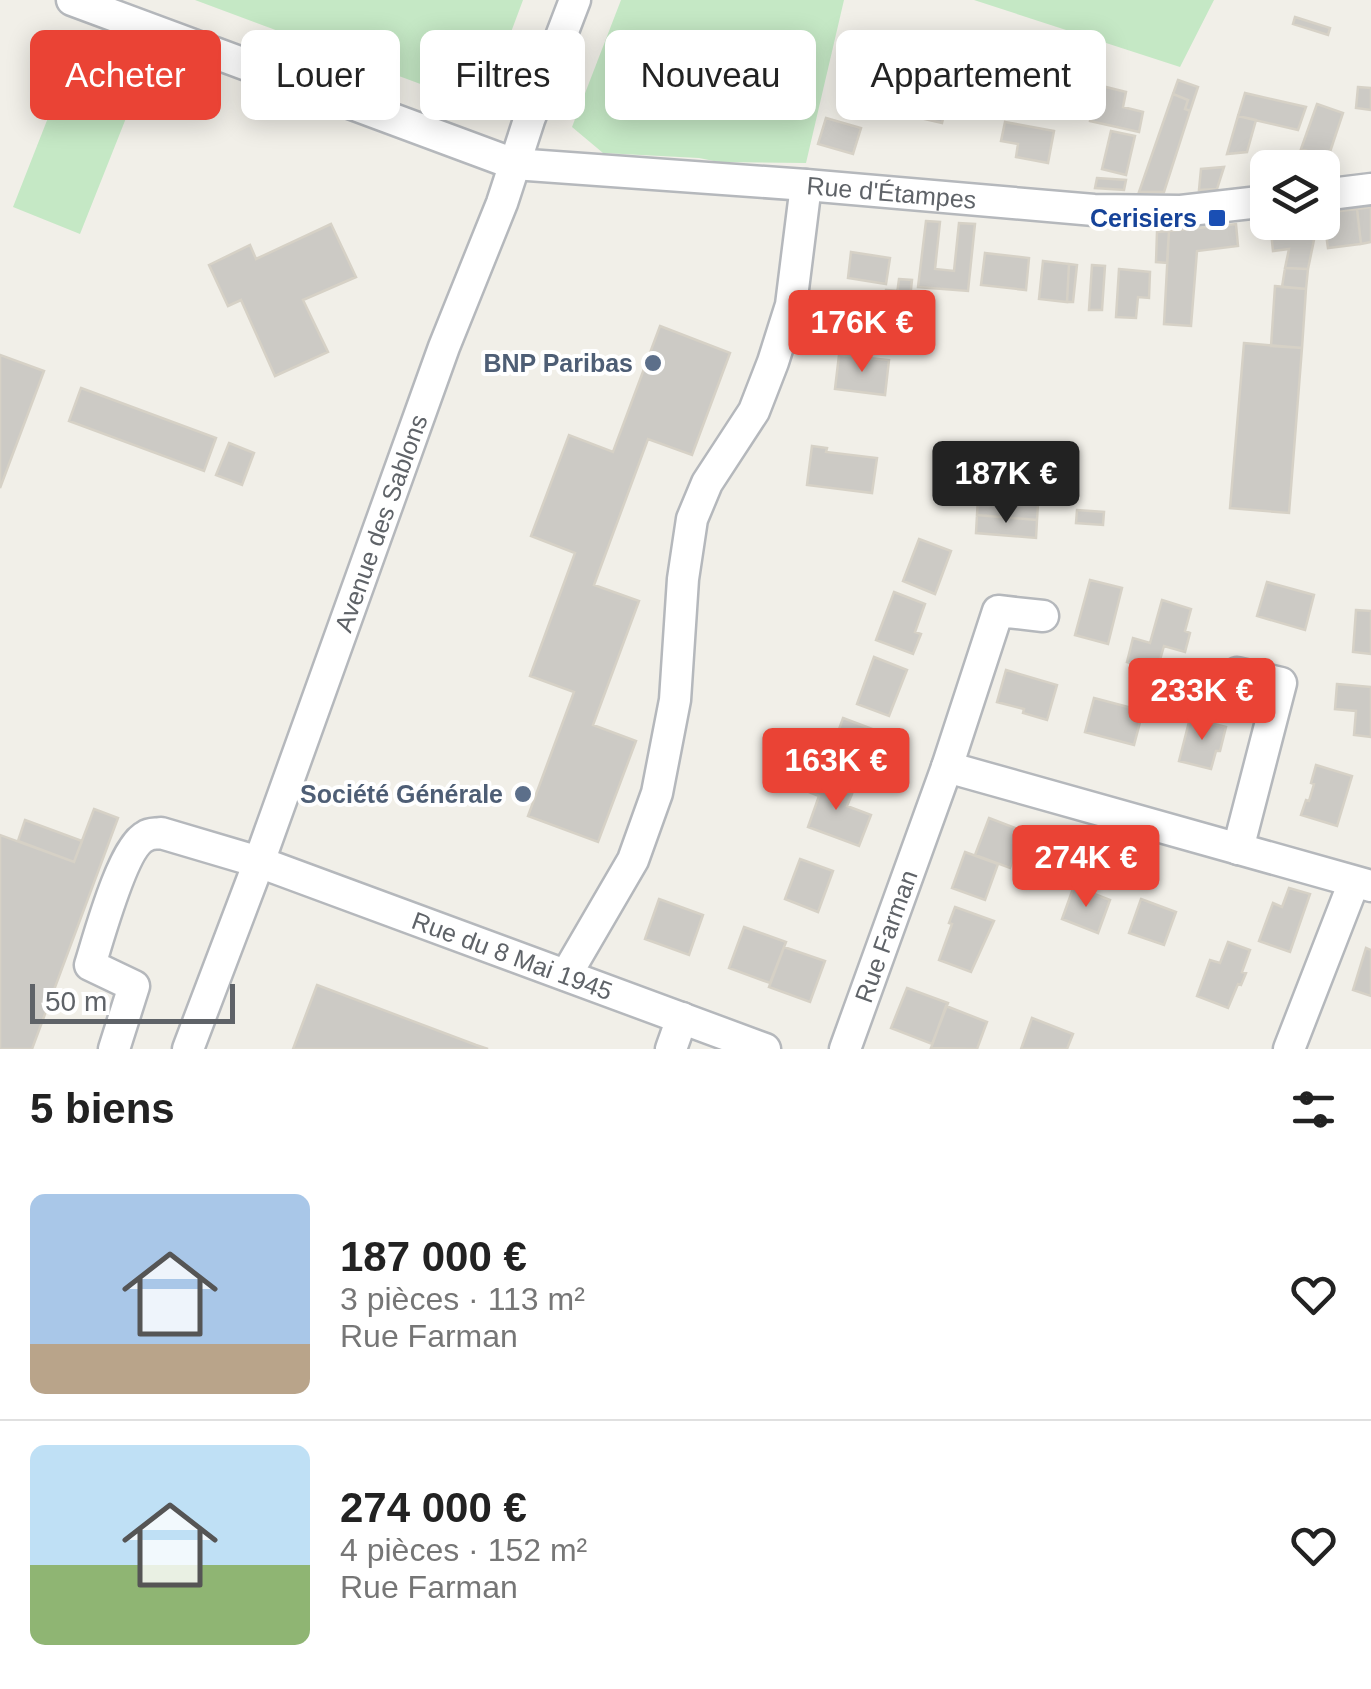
<!DOCTYPE html>
<html lang="fr">
<meta charset="utf-8">
<style>
:root{--surface:#fff;--page:#f2f2f2;--text:#222;--muted:#767676;--line:#e0e0e0;--accent:#ea4335}
body{margin:0;font-family:Arial,sans-serif;background:var(--page);color:var(--text);height:100vh;display:flex;flex-direction:column;font-size:38px;white-space:nowrap}
*{box-sizing:border-box;margin:0}
p{font-size:32px;color:var(--muted)}
.icon{flex:none;width:55px;height:55px;fill:none;stroke:currentColor;stroke-width:2;stroke-linecap:round;stroke-linejoin:round}
.map{position:relative;height:1049px;overflow:hidden}
.details{display:flex;flex-direction:column;background:var(--surface);flex:1}
.details>*{flex:none}
.banner{position:absolute;left:30px;top:30px;width:1312px;height:90px;display:flex;gap:20px}
.controls{position:absolute;left:1250px;top:150px;display:grid;gap:20px}
.controls a{display:grid;place-items:center;width:90px;height:90px;border-radius:15px;background:var(--surface);box-shadow:0 5px 25px #0003;font-size:50px}
.scale{position:absolute;left:30px;bottom:25px;width:205px;box-sizing:border-box;padding-left:10px;border:5px solid #5f6368;border-top:0;font-size:28px;line-height:35px;white-space:nowrap;color:#5f6368;-webkit-text-stroke:8px #fff;paint-order:stroke}
.price{position:absolute;translate:-50% -85px;padding:0 22px;border-radius:10px;background:var(--accent);color:#fff;font-size:32px;line-height:65px;filter:drop-shadow(0 2px 5px #0008)}
.price::after{content:'';position:absolute;left:50%;top:60px;width:30px;height:22px;margin-left:-15px;background:inherit;clip-path:polygon(0 0,100% 0,50% 100%)}
.price.active{background:#222;color:#fff}
ul{padding:0;list-style:none}
li{display:flex;align-items:center;gap:30px;height:250px;padding:0 30px}
li+li{border-top:2px solid var(--line)}
li span{display:grid;place-items:center;flex:none;width:280px;height:200px;border-radius:15px;color:#555}
li>.icon{margin-inline-start:auto}
span .icon{width:120px;height:120px;fill:#fffc;stroke-width:1}
li b{font-size:42px}
h2{display:flex;justify-content:space-between;align-items:center;height:120px;padding:0 30px;font-size:42px}
.chip{padding:0 35px;border-radius:15px;background:var(--surface);box-shadow:0 5px 25px #0003;font-size:35px;line-height:90px}
.chip.active{background:var(--accent);color:#fff}
.map>svg:first-child{display:block}
</style>
<div class="map">
<svg width="1371" height="1049" viewBox="0 0 1371 1049">
<rect width="100%" height="100%" fill="#f1efe8"/>
<path fill="#c5e8c5" d="M 195,0 L 523,0 L 491,86 L 466,101 Z
M 621,0 L 844,0 L 806,163 L 719,162 L 699,158 L 603,153 L 572,127 Z
M 974,0 L 1214,0 L 1180,67 Z
M 66,72 L 134,98 L 80,234 L 13,207 Z"/>
<path fill="#cccac5" stroke="#d6d1c6" stroke-width="2.5" d="M 1295,17 L 1330,28 L 1328,35 L 1293,24 Z
M 1075,59 L 1103,65 L 1098,85 L 1126,92 L 1123,107 L 1143,112 L 1139,132 L 1090,121 L 1096,93 L 1069,87 Z
M 899,72 L 951,84 L 942,123 L 890,111 Z
M 1178,80 L 1198,87 L 1190,111 L 1185,109 L 1188,100 L 1173,94 Z
M 1358,87 L 1371,88 L 1371,110 L 1356,108 Z
M 1245,93 L 1306,107 L 1298,130 L 1238,116 Z
M 1173,94 L 1188,100 L 1185,109 L 1190,111 L 1164,192 L 1139,192 Z
M 1317,104 L 1343,113 L 1328,158 L 1301,149 Z
M 1238,116 L 1256,120 L 1247,152 L 1227,154 Z
M 826,118 L 861,128 L 853,154 L 818,144 Z
M 1005,122 L 1054,131 L 1048,163 L 1016,157 L 1018,144 L 1001,141 Z
M 1111,131 L 1135,136 L 1126,175 L 1102,169 Z
M 1224,167 L 1217,189 L 1199,190 L 1201,169 Z
M 1097,178 L 1126,180 L 1124,190 L 1095,188 Z
M 1371,207 L 1371,242 L 1361,244 L 1357,209 Z
M 1357,209 L 1361,244 L 1328,248 L 1323,213 Z
M 926,221 L 940,222 L 935,269 L 954,271 L 959,223 L 975,224 L 968,291 L 918,287 Z
M 1270,222 L 1313,222 L 1314,240 L 1308,269 L 1285,268 L 1289,249 L 1273,251 Z
M 331,224 L 356,277 L 303,300 L 328,352 L 275,376 L 241,300 L 228,306 L 209,265 L 250,245 L 256,259 Z
M 1236,224 L 1238,246 L 1197,251 L 1191,326 L 1164,324 L 1169,231 Z
M 1169,231 L 1167,263 L 1156,262 L 1157,232 Z
M 851,252 L 890,258 L 886,284 L 848,278 Z
M 985,253 L 1029,258 L 1026,290 L 981,285 Z
M 1043,261 L 1069,264 L 1067,302 L 1039,299 Z
M 1069,264 L 1077,265 L 1073,302 L 1067,302 Z
M 1092,265 L 1105,266 L 1102,310 L 1089,310 Z
M 1285,268 L 1308,269 L 1306,289 L 1282,287 Z
M 1119,269 L 1150,272 L 1149,298 L 1138,297 L 1136,318 L 1116,317 Z
M 899,279 L 912,280 L 908,319 L 894,317 Z
M 1275,286 L 1306,289 L 1302,348 L 1271,346 Z
M 886,290 L 898,291 L 895,315 L 884,314 Z
M 660,326 L 730,353 L 692,455 L 648,439 L 594,585 L 639,601 L 593,725 L 636,741 L 598,842 L 528,816 L 574,692 L 530,676 L 575,553 L 531,536 L 569,435 L 613,452 Z
M 1244,343 L 1302,348 L 1289,513 L 1230,508 Z
M 0,355 L 44,371 L 0,488 Z
M 839,355 L 889,360 L 885,395 L 835,389 Z
M 81,388 L 216,438 L 204,471 L 69,421 Z
M 229,443 L 254,453 L 242,485 L 216,475 Z
M 812,446 L 827,448 L 826,452 L 877,458 L 872,493 L 807,485 Z
M 978,498 L 1038,504 L 1037,520 L 977,515 Z
M 1077,510 L 1104,512 L 1103,525 L 1076,523 Z
M 977,515 L 1037,520 L 1036,538 L 976,533 Z
M 919,539 L 951,551 L 935,594 L 903,581 Z
M 1090,580 L 1122,588 L 1108,644 L 1075,635 Z
M 1267,582 L 1314,595 L 1305,630 L 1257,616 Z
M 894,592 L 925,604 L 915,632 L 921,634 L 913,654 L 876,640 Z
M 1162,600 L 1191,609 L 1185,631 L 1190,633 L 1185,652 L 1164,646 L 1157,670 L 1127,662 L 1133,638 L 1150,643 Z
M 1356,610 L 1371,611 L 1371,654 L 1353,652 Z
M 874,657 L 907,670 L 889,716 L 857,704 Z
M 1006,670 L 1057,685 L 1047,720 L 1023,713 L 1024,709 L 997,702 Z
M 1337,684 L 1371,687 L 1371,737 L 1354,735 L 1356,711 L 1335,709 Z
M 1094,698 L 1143,711 L 1134,745 L 1085,732 Z
M 843,718 L 896,738 L 877,787 L 844,774 L 857,739 L 838,732 Z
M 1190,718 L 1226,727 L 1220,751 L 1216,751 L 1211,769 L 1179,761 Z
M 1316,765 L 1352,776 L 1337,826 L 1301,815 L 1306,800 L 1309,801 L 1314,784 L 1311,783 Z
M 804,776 L 852,794 L 847,806 L 871,815 L 859,846 L 808,827 L 819,796 L 799,788 Z
M 94,809 L 118,818 L 32,1049 L 0,1049 L 0,835 L 74,862 Z
M 989,818 L 1023,831 L 1010,868 L 975,855 Z
M 25,820 L 82,841 L 74,862 L 18,841 Z
M 965,852 L 998,864 L 985,900 L 952,888 Z
M 800,859 L 833,871 L 818,912 L 785,899 Z
M 1074,886 L 1110,900 L 1098,933 L 1062,919 Z
M 1289,888 L 1310,894 L 1290,952 L 1259,941 L 1273,903 L 1282,907 Z
M 659,899 L 703,915 L 689,955 L 645,939 Z
M 1141,899 L 1176,912 L 1164,945 L 1129,933 Z
M 955,907 L 994,921 L 971,972 L 939,960 L 952,924 L 949,923 Z
M 744,927 L 786,942 L 770,983 L 729,968 Z
M 1228,942 L 1250,950 L 1242,972 L 1246,973 L 1241,985 L 1238,984 L 1228,1008 L 1197,996 L 1210,960 L 1220,963 Z
M 784,947 L 825,961 L 810,1002 L 769,987 Z
M 1366,948 L 1371,950 L 1371,996 L 1353,990 Z
M 317,985 L 476,1045 L 488,1049 L 293,1049 Z
M 907,988 L 948,1003 L 932,1044 L 891,1028 Z
M 946,1006 L 987,1022 L 977,1049 L 931,1048 Z
M 1032,1018 L 1073,1034 L 1067,1049 L 1021,1049 Z"/>
<g fill="none" stroke-linecap="round" stroke-linejoin="round">
<defs>
<g id="minor">
<path id="s1" d="M 72,0 L 514,164 L 806,185 L 1094,210 L 1181,211 L 1268,201"/>
<path d="M 1322,195 L 1371,189"/>
<path d="M 1237,673 L 1281,683 L 1238,849"/>
<path d="M 947,767 L 998,611 L 1043,616"/>
<path d="M 566,975 L 633,860 L 657,793 L 675,700 L 683,579 L 692,519 L 707,483 L 754,411 L 773,362 L 791,305 L 806,185"/>
<path id="s2" d="M 114,1049 L 134,986 L 90,965 C 98,940 123,846 146,836 C 150,833 156,834 161,833 L 259,862 L 765,1049"/>
<path id="s3" d="M 188,1049 L 259,862 L 444,347 L 502,203 L 529,120 L 575,0"/>
<path d="M 671,1049 L 682,1018"/>
<path id="s4" d="M 845,1049 L 947,767 L 1371,886"/>
<path d="M 1289,1049 L 1354,882"/>
</g>
</defs>
<use href="#minor" stroke="#b5b8bc" stroke-width="35"/>
<use href="#minor" stroke="#fff" stroke-width="30"/>
</g>
<rect fill="#1a4fb4" stroke="#fff" stroke-width="4" x="1207" y="208" width="20" height="20" rx="5"/>
<g fill="#5c6f8a" stroke="#fff" stroke-width="4">
<circle cx="653" cy="363" r="10"/>
<circle cx="523" cy="794" r="10"/>
</g>
<g text-anchor="middle" dominant-baseline="central" stroke-width="8" stroke-linejoin="round" paint-order="stroke">
<g font-size="25" fill="#5f6368" stroke="#fff">
<text stroke="none"><textPath href="#s1" startOffset="850">Rue d'Étampes</textPath></text>
<text stroke="none"><textPath href="#s3" startOffset="560">Avenue des Sablons</textPath></text>
<text stroke="none"><textPath href="#s4" startOffset="120">Rue Farman</textPath></text>
<text stroke="none"><textPath href="#s2" startOffset="645">Rue du 8 Mai 1945</textPath></text>
</g>
<g font-size="25" font-weight="bold" fill="#164399" stroke="#fff" text-anchor="end">
<text x="1197" y="218">Cerisiers</text>
</g>
<g font-size="25" font-weight="bold" fill="#4e5e75" stroke="#fff" text-anchor="end">
<text x="633" y="363">BNP Paribas</text>
<text x="503" y="794">Société Générale</text>
</g>
</g>
</svg>
<div class="controls">
<a><svg class="icon" aria-label="layers" viewBox="0 0 24 24"><path d="M12 4l9 5-9 5-9-5zM3 14l9 5 9-5"/></svg></a>
</div>
<div class="scale">50 m</div>
<b class="price" style="left:862px;top:375px">176K €</b>
<b class="price active" style="left:1006px;top:526px">187K €</b>
<b class="price" style="left:1202px;top:743px">233K €</b>
<b class="price" style="left:836px;top:813px">163K €</b>
<b class="price" style="left:1086px;top:910px">274K €</b>
<div class="banner">
<a class="chip active">Acheter</a>
<a class="chip">Louer</a>
<a class="chip">Filtres</a>
<a class="chip">Nouveau</a>
<a class="chip">Appartement</a>
</div>
</div>
<section class="details">
<h2>5 biens<svg class="icon" aria-label="filters" viewBox="0 0 24 24"><path d="M4 7h16M4 17h16"/><circle cx="9" cy="7" r="2"/><circle cx="15" cy="17" r="2"/></svg></h2>
<ul>
<li><span style="background:linear-gradient(#a9c7e8 75%,#b9a48a 0)"><svg class="icon" aria-label="home" viewBox="0 0 24 24"><path d="M3 11l9-7 9 7M6 9v11h12V9"/></svg></span><div><b>187 000 €</b><p>3 pièces · 113 m²</p><p>Rue Farman</p></div><svg class="icon" aria-label="heart" viewBox="0 0 24 24"><path d="M12 20l-8-8c-3-5 5-10 8-4 3-6 11-1 8 4z"/></svg></li>
<li><span style="background:linear-gradient(#bfe0f5 60%,#8fb573 0)"><svg class="icon" aria-label="home" viewBox="0 0 24 24"><path d="M3 11l9-7 9 7M6 9v11h12V9"/></svg></span><div><b>274 000 €</b><p>4 pièces · 152 m²</p><p>Rue Farman</p></div><svg class="icon" aria-label="heart" viewBox="0 0 24 24"><path d="M12 20l-8-8c-3-5 5-10 8-4 3-6 11-1 8 4z"/></svg></li>
</ul>
</section>
